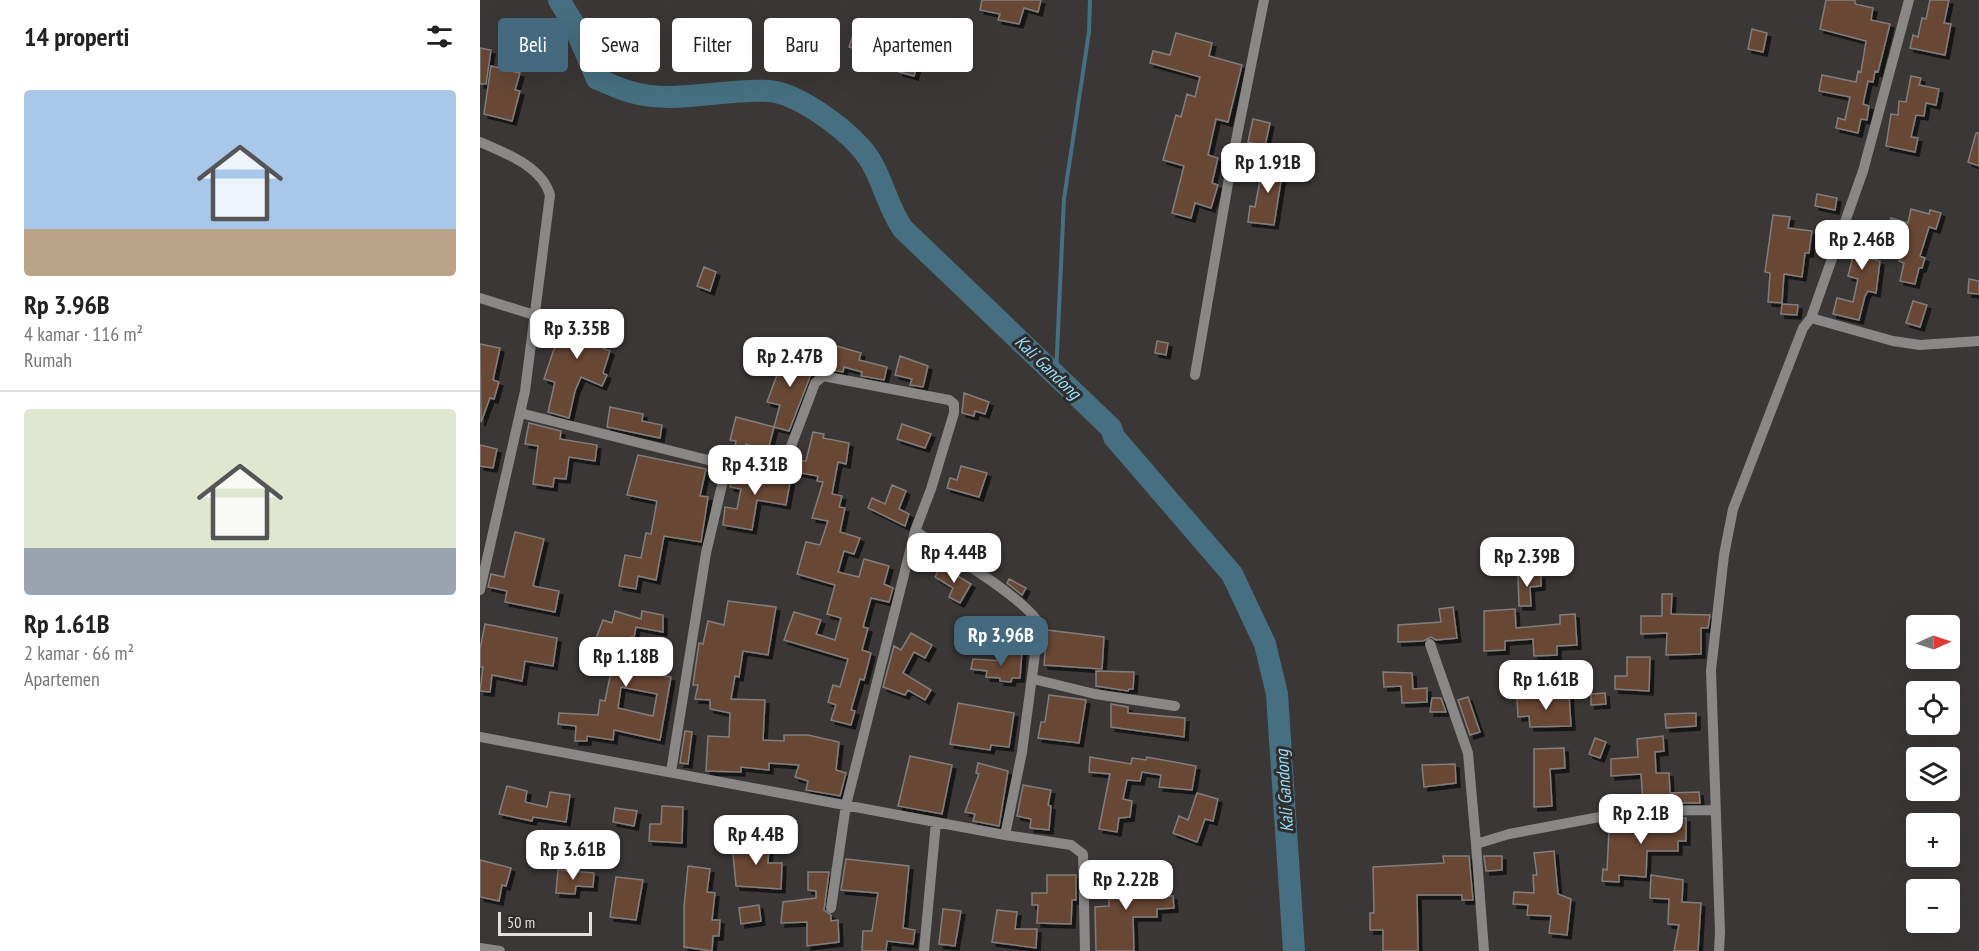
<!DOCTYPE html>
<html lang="id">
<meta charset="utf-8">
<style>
:root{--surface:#fff;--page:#f6f6f6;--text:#222;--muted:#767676;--line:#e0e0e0;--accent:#456a80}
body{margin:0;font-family:"PT Sans Narrow",sans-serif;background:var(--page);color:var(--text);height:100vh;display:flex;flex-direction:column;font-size:22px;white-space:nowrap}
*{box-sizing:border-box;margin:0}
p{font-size:20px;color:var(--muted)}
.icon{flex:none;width:33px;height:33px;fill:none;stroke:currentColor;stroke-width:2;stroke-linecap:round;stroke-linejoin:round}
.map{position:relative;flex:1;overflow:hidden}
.side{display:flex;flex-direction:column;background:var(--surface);width:480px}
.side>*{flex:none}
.top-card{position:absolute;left:18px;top:18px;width:570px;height:54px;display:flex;gap:12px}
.needle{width:39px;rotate:87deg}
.tools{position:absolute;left:1426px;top:615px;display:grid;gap:12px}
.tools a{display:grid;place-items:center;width:54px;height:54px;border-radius:6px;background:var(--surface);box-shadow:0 6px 24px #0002;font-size:30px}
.scale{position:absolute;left:18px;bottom:15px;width:94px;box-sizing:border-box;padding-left:6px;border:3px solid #e3e1e0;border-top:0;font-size:16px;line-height:21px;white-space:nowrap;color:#e3e1e0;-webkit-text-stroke:4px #302d2c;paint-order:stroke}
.price{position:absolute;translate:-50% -51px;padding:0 14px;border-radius:12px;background:#fff;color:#222;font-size:20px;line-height:39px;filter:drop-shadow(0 2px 3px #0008)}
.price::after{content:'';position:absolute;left:50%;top:36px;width:18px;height:14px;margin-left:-9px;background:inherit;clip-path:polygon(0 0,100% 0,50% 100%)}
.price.current{background:var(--accent);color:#fff}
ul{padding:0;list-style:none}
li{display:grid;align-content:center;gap:12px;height:318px;padding:0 24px}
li+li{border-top:2px solid var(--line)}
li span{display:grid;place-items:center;height:186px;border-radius:6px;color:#555}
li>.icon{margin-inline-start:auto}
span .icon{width:108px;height:108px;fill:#fffc;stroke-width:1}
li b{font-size:26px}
h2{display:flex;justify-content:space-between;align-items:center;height:72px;padding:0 24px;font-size:26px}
.chip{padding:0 21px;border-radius:6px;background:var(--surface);box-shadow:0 6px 24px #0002;font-size:21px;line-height:54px}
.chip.current{background:var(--accent);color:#fff}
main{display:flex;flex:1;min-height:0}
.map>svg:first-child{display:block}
</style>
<main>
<section class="side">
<h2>14 properti<svg class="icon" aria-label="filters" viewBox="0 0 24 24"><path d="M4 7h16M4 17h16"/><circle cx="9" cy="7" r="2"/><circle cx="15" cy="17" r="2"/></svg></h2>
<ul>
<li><span style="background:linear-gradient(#a9c7e8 75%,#b9a48a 0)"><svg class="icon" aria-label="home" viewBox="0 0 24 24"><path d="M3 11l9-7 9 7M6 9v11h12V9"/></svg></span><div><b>Rp 3.96B</b><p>4 kamar · 116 m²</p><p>Rumah</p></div></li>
<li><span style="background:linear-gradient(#dfe7d0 75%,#9aa5b1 0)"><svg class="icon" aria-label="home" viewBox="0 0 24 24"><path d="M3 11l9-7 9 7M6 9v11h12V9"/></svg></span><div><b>Rp 1.61B</b><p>2 kamar · 66 m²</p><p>Apartemen</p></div></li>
</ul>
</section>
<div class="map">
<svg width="1499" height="951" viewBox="0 0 1499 951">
<defs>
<filter id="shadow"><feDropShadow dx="4" dy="4" stdDeviation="0" flood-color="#0009"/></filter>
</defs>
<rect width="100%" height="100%" fill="#3a3736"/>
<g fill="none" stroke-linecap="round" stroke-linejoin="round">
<path stroke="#467081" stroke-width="4" d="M 576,375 L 584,199 L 609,32 L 610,0"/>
<path stroke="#467081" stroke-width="22" d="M 79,0 L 93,23 L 117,79 C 128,83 139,89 151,92 C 195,105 244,88 289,91 C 317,93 363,127 381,148 C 402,171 405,204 423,229 L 631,428 L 634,437 L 752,574 L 785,644 L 797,694 L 814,951"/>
</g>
<path fill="#684636" stroke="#827e7d" stroke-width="1.5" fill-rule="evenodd" filter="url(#shadow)" d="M 502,0 L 561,0 L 558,12 L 544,8 L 539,24 L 518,20 L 520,14 L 500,10 Z
M 1346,0 L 1375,0 L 1375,4 L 1393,8 L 1391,20 L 1410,24 L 1398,72 L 1395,71 L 1393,82 L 1388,81 L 1383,104 L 1389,106 L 1387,120 L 1381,119 L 1378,133 L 1356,128 L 1358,118 L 1365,120 L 1370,97 L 1339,91 L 1342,75 L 1376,82 L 1378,71 L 1381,72 L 1386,41 L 1340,29 Z
M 1450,0 L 1469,0 L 1464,23 L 1471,24 L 1465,55 L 1430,48 L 1433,35 L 1438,37 L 1442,18 L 1446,19 Z
M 377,25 L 389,30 L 388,32 L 442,48 L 434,76 L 419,72 L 421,63 L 369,47 Z
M 1272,29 L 1287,33 L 1283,52 L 1268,49 Z
M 696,33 L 732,43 L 729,56 L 762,65 L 748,122 L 736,119 L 728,155 L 738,158 L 732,183 L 738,185 L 731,208 L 715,203 L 711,218 L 692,213 L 704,166 L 683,160 L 696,115 L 701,117 L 707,94 L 715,97 L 720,77 L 670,63 L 673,51 L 690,55 Z
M 0,48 L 11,50 L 6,84 L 0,84 Z
M 11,66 L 40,73 L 35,90 L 40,91 L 32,121 L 4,114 Z
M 1431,76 L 1441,78 L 1439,85 L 1459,89 L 1456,105 L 1446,103 L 1444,116 L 1436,115 L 1431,137 L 1438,138 L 1435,152 L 1406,146 L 1411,114 L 1418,115 L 1419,101 L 1426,102 Z
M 773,119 L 790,123 L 785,146 L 768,142 Z
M 1496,133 L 1499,133 L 1499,166 L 1488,162 Z
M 784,159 L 806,164 L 801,181 L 794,225 L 768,222 L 770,206 L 775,207 Z
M 1337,194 L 1357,198 L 1355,210 L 1335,206 Z
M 1431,209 L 1449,214 L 1450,210 L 1461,213 L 1456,229 L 1449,227 L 1440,256 L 1445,258 L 1442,268 L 1439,268 L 1435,284 L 1420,281 L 1424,263 L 1419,261 L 1426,239 L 1406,233 L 1411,218 L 1428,223 Z
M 1293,215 L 1310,217 L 1308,228 L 1332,231 L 1329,253 L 1325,253 L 1322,277 L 1304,274 L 1302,303 L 1288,302 L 1290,273 L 1285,272 Z
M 1382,222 L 1404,228 L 1393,259 L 1400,261 L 1396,293 L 1388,291 L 1385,296 L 1379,320 L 1353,314 L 1357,298 L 1373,302 L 1378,279 L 1368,276 Z
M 224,267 L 236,272 L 230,291 L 217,286 Z
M 1489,279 L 1499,281 L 1499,294 L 1488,293 Z
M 1433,301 L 1447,305 L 1440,327 L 1426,323 Z
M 1302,304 L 1318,305 L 1317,315 L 1301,314 Z
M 101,311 L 133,322 L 123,348 L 130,351 L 123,373 L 127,375 L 122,386 L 101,377 L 95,391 L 89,418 L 68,412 L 75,382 L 64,379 L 75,346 L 68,344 L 74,325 L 95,331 Z
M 677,341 L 688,343 L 686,355 L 675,353 Z
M 0,344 L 20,348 L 13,380 L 19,382 L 14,399 L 10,398 L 1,422 Z
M 353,345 L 381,353 L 379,360 L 407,367 L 404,380 L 381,376 L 382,372 L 364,367 L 363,372 L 344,369 Z
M 306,351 L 335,364 L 309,431 L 294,427 L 300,405 L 287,402 Z
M 420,356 L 448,366 L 443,387 L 430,385 L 432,379 L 415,375 Z
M 484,393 L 509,402 L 505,414 L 495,411 L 494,416 L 482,413 Z
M 130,407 L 163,414 L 162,421 L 182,425 L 180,438 L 127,427 Z
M 256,417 L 294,427 L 288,450 L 266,444 L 266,448 L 255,446 L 256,441 L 250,440 Z
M 49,423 L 81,431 L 80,439 L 117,445 L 115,461 L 89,457 L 86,479 L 74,478 L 73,487 L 53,484 L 58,446 L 45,444 Z
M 422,424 L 451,434 L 445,448 L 417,439 Z
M 333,432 L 344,434 L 343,438 L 369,443 L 366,464 L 358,462 L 352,494 L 362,496 L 359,507 L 365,508 L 360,532 L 380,538 L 374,554 L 364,551 L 358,572 L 379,577 L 384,559 L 409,566 L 404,584 L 413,588 L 409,602 L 391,598 L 383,627 L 388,628 L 382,650 L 391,653 L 384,680 L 380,679 L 371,710 L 375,711 L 371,725 L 351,720 L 356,705 L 348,702 L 353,685 L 360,687 L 368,659 L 304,640 L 314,612 L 341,620 L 336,634 L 355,640 L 361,618 L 347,614 L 355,585 L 317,574 L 326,542 L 340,545 L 348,521 L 332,518 L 343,482 L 337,481 L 338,476 L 315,472 L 318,460 L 326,461 Z
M 0,445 L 17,449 L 13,468 L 0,466 Z
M 158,455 L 226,469 L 220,496 L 228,497 L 221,542 L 184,536 L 176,580 L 158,576 L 156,589 L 139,586 L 145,555 L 161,558 L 166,533 L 171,534 L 177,501 L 147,495 Z
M 481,466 L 507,473 L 499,497 L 467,488 L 470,478 L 477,480 Z
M 254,469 L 291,477 L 291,473 L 311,477 L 306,505 L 277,500 L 272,530 L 243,525 L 245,507 L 257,509 L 261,489 L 250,487 Z
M 412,485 L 426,491 L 419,509 L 429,514 L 425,526 L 388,508 L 392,498 L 405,504 Z
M 35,532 L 64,539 L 53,586 L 79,591 L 75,612 L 25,602 L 27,591 L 8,587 L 11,574 L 24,577 Z
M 461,566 L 491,584 L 480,603 L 469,597 L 473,588 L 455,577 Z
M 1061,575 L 1061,586 L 1050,587 L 1051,606 L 1039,606 L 1038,576 Z
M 529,579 L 546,588 L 542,595 L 527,583 Z
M 1182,594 L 1192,594 L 1191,614 L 1230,615 L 1228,628 L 1221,628 L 1221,654 L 1186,655 L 1187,633 L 1161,634 L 1161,616 L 1182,616 Z
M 248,601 L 296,607 L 288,655 L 263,651 L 259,677 L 255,676 L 251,699 L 285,700 L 283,740 L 304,741 L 304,735 L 328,735 L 359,742 L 356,770 L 366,773 L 360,796 L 326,790 L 328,781 L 315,777 L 319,765 L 289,763 L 289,770 L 261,767 L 261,772 L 226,771 L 228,736 L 249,737 L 250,713 L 230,709 L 230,700 L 215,699 L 218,685 L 213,685 L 219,643 L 223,644 L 228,621 L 244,625 Z
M 973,607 L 977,638 L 956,640 L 951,637 L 943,641 L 918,642 L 918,625 L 961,622 L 959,609 Z
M 1035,609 L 1036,628 L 1080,624 L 1080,615 L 1095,614 L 1097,645 L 1077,646 L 1077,655 L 1054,656 L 1053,639 L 1025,641 L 1025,650 L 1004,651 L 1004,611 Z
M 135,611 L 161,619 L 162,611 L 183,615 L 183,632 L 156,627 L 154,637 L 151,637 L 143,664 L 152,665 L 151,669 L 191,677 L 180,740 L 134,730 L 133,740 L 107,736 L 107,741 L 95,741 L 96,726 L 78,724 L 79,713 L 118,715 L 120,700 L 125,701 L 136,647 L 115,641 L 123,620 L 132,623 ZM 141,687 L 177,694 L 173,716 L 138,708 Z
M 5,624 L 77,638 L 73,666 L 45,661 L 42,681 L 12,675 L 10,692 L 0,691 L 3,667 L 0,667 L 0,649 Z
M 567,630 L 624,637 L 622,669 L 564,665 Z
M 431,633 L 452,645 L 445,658 L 434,652 L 423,673 L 451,690 L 445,700 L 428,690 L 425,695 L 403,687 L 414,646 L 421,650 Z
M 524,651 L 542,651 L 540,678 L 532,678 L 531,682 L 520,681 L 520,678 L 506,677 L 507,671 L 491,669 L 493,659 L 524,661 Z
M 1147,657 L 1170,657 L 1169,691 L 1135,689 L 1135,676 L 1147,676 Z
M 616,671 L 654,672 L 653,689 L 649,689 L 648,691 L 616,686 Z
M 903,672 L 932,673 L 933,689 L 947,688 L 947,702 L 922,703 L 921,686 L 904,687 Z
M 1125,693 L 1126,704 L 1111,705 L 1111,694 Z
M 1089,694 L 1091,726 L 1050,727 L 1049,716 L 1038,717 L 1037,699 Z
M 569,695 L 606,700 L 599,743 L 558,738 L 561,722 L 565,722 Z
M 988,697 L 1000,732 L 990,735 L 978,700 Z
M 952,698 L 961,698 L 966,712 L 950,712 Z
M 478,703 L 534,713 L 529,747 L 511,745 L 510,750 L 470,744 Z
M 631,704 L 648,707 L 648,713 L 705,718 L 704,737 L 631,727 Z
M 1216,713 L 1216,726 L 1186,728 L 1185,714 Z
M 205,731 L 212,732 L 208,764 L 200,763 Z
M 1183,736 L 1184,751 L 1175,752 L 1176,773 L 1189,773 L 1190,793 L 1219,792 L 1220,803 L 1163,803 L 1161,774 L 1131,776 L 1131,759 L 1158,757 L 1157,739 Z
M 1115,738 L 1126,742 L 1120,758 L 1109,754 Z
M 1084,748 L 1085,768 L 1070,769 L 1072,806 L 1054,807 L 1054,749 Z
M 430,756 L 472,765 L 462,814 L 418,806 Z
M 610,757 L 651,764 L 652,758 L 666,760 L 667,757 L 716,766 L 712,790 L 679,787 L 681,775 L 662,772 L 660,781 L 647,780 L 643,799 L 652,801 L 650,817 L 639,818 L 637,832 L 619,829 L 630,774 L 609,772 Z
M 498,763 L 528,771 L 519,826 L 493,821 L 495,814 L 485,812 L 499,774 L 496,773 Z
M 975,764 L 976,783 L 944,787 L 942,765 Z
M 543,785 L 571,790 L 568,805 L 571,806 L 569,830 L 550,828 L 551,819 L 537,816 Z
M 27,786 L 47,791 L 45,802 L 67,807 L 70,792 L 90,795 L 86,822 L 53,817 L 52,821 L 19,814 Z
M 717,793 L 738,799 L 733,821 L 725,819 L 717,842 L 693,833 L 699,816 L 708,820 Z
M 182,806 L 203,807 L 202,843 L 169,841 L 170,824 L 181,824 Z
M 135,808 L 157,811 L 154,826 L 133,822 Z
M 1206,818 L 1206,841 L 1198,841 L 1198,851 L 1167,851 L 1166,877 L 1139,875 L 1139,882 L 1122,881 L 1123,869 L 1127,870 L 1129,831 L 1147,832 L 1148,819 L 1151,819 Z
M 252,842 L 289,843 L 288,863 L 302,863 L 301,889 L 256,886 Z
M 1074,851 L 1078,894 L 1091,899 L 1087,935 L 1069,933 L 1071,916 L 1047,915 L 1048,905 L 1033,904 L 1034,892 L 1054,893 L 1053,875 L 1057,875 L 1054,853 Z
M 963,856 L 989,856 L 993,900 L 982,900 L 982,895 L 937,895 L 938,951 L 903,951 L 903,930 L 890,930 L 890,913 L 894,913 L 893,867 L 964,863 Z
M 1004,856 L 1022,856 L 1022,870 L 1006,871 Z
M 366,859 L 429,866 L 423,928 L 435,930 L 433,944 L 407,941 L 406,951 L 382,951 L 383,931 L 392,931 L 398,893 L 361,890 Z
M 0,860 L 31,868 L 26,886 L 22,885 L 19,901 L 0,897 Z
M 208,866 L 230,869 L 227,892 L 235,893 L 232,920 L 240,920 L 239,936 L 233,936 L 232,951 L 204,947 L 204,907 Z
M 643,869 L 644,881 L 678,880 L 678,896 L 693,896 L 694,908 L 677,909 L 677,917 L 653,917 L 654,951 L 616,951 L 615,907 L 629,906 L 628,870 Z
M 78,870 L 114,873 L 113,887 L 96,886 L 95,894 L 76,893 Z
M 328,872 L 349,872 L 344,910 L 351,915 L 351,921 L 358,920 L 359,942 L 327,946 L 327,922 L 301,923 L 303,902 L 336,898 L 336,891 L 328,890 Z
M 567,875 L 596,875 L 596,900 L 592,900 L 591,924 L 557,923 L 558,905 L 552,905 L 552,893 L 567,893 Z
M 1171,875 L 1203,880 L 1202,902 L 1221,903 L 1218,951 L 1194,951 L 1199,925 L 1188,924 L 1189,899 L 1170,898 Z
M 136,877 L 163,880 L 156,920 L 130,917 Z
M 279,905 L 281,921 L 261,924 L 259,908 Z
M 463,909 L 481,911 L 475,946 L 459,944 Z
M 517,910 L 537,912 L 535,929 L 557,929 L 556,948 L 512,942 Z"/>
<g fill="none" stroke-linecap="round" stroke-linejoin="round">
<path stroke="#898887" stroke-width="10" d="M 0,142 C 25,153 62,166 70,195 L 45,391 L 0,590
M 0,298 L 54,315
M 1331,318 L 1413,341 L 1440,345 L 1499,341
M 715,375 L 751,166 L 784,0
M 40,413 L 244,464
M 435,531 C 461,548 548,600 559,624 L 542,752 L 525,835
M 950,644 L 988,753 L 996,844
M 553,679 L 615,694 L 695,706
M 0,737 L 525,835 L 591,845 L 603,854 L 605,951
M 191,772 L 226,553 L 249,455 L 254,453 L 293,462 L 307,457 L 335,383 L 343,376 L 469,400 L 474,404 L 474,413 L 451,489 L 435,531 L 366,805 L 351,908
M 0,948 L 20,951
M 444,951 L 456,822
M 1004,951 L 996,844 L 1029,834 L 1152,811 L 1235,810
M 1239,951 L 1240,932 L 1231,670 L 1244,555 L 1253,509 L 1323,328 L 1331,318 L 1383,171 L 1429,0"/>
</g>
<g text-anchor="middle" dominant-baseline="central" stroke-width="6" stroke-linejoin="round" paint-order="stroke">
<g font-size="18" font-style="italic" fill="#95dffc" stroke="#302d2c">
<text transform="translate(568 367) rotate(44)">Kali Gandong</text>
<text transform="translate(804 791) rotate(-94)">Kali Gandong</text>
</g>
</g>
</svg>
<div class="tools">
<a><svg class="needle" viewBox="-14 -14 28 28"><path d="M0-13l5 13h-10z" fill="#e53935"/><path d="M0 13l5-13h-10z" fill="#767676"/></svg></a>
<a><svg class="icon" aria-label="locate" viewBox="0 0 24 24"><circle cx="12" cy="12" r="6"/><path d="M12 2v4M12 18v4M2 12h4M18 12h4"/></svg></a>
<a><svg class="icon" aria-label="layers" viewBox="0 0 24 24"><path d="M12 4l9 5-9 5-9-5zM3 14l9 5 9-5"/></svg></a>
<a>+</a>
<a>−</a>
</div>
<div class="scale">50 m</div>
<b class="price" style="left:788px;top:194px">Rp 1.91B</b>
<b class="price" style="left:1382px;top:271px">Rp 2.46B</b>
<b class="price" style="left:97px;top:360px">Rp 3.35B</b>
<b class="price" style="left:310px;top:388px">Rp 2.47B</b>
<b class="price" style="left:275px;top:496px">Rp 4.31B</b>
<b class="price" style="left:474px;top:584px">Rp 4.44B</b>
<b class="price" style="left:1047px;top:588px">Rp 2.39B</b>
<b class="price current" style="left:521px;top:667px">Rp 3.96B</b>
<b class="price" style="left:146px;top:688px">Rp 1.18B</b>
<b class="price" style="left:1066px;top:711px">Rp 1.61B</b>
<b class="price" style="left:1161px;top:845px">Rp 2.1B</b>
<b class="price" style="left:276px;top:866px">Rp 4.4B</b>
<b class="price" style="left:93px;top:881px">Rp 3.61B</b>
<b class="price" style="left:646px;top:911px">Rp 2.22B</b>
<div class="top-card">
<a class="chip current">Beli</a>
<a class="chip">Sewa</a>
<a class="chip">Filter</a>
<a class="chip">Baru</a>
<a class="chip">Apartemen</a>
</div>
</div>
</main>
